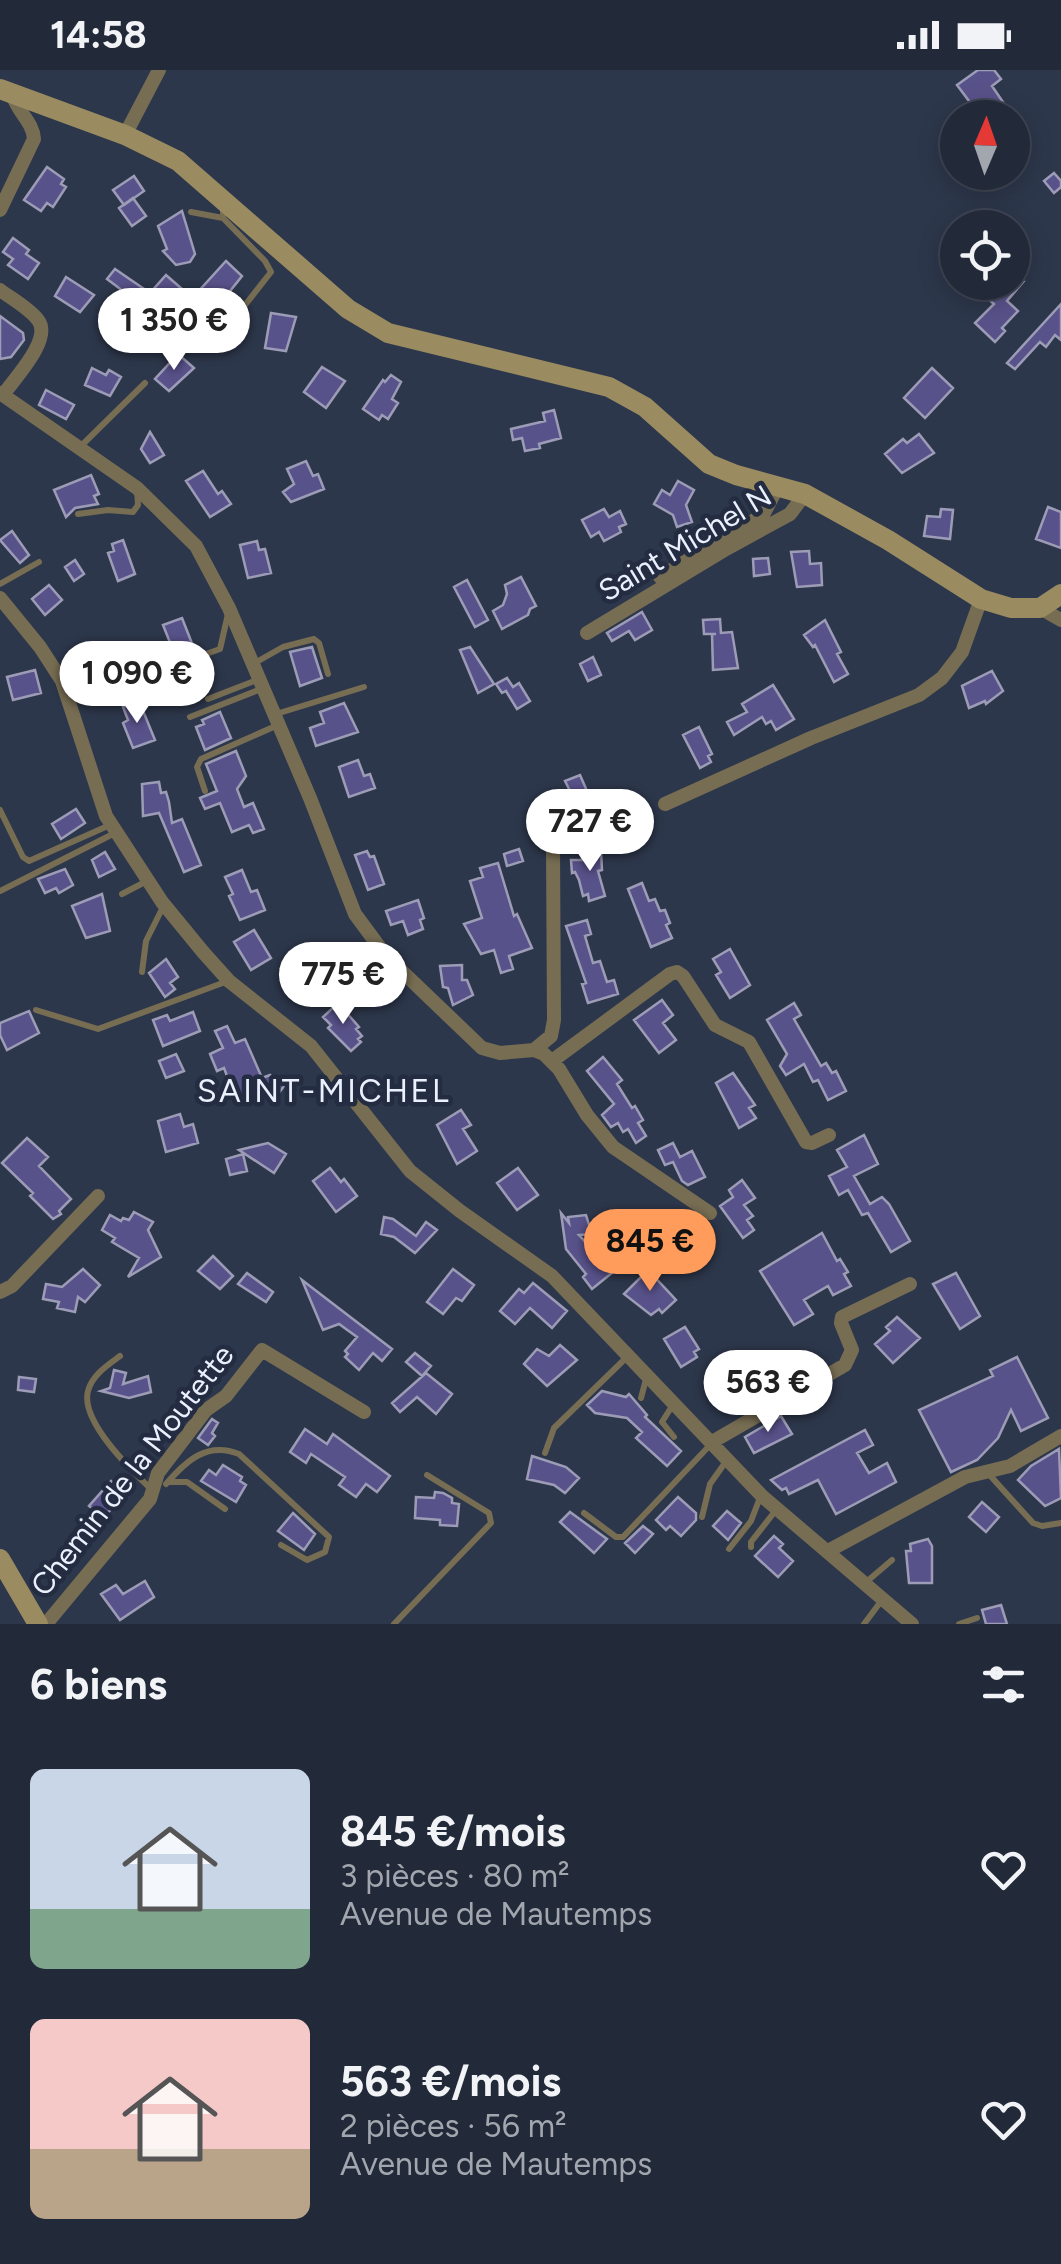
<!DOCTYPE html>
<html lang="fr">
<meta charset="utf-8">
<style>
:root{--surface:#222938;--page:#2a3140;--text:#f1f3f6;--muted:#a2a6ae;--line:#3f4553;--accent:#ff9b5b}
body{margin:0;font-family:Figtree,sans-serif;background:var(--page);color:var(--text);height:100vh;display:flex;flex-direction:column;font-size:38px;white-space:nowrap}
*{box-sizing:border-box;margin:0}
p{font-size:32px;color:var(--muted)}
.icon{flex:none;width:55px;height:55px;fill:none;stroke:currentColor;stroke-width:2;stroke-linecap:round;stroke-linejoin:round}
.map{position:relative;height:1554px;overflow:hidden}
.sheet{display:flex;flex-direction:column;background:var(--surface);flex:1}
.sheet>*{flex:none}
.needle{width:65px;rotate:2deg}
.fabs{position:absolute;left:940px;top:30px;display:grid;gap:20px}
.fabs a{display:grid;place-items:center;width:90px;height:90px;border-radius:50%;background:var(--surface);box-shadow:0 5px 25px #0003,0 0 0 2px var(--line);font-size:50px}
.price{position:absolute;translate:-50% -85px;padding:0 22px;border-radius:35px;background:#fff;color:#222;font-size:32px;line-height:65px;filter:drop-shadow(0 2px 5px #0008)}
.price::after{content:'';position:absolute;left:50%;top:60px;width:30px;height:22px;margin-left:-15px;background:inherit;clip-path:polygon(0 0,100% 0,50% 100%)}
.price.on{background:var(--accent);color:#111}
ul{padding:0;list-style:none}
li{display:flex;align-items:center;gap:30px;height:250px;padding:0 30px}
li span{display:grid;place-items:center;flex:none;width:280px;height:200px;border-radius:15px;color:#555}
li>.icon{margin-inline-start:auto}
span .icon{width:120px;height:120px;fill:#fffc;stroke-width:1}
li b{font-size:42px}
h2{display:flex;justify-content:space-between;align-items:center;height:120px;padding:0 30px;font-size:42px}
.status{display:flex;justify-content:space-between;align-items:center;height:70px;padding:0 50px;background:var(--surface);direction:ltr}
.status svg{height:28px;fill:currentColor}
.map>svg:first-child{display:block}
</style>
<div class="status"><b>14:58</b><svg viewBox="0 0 49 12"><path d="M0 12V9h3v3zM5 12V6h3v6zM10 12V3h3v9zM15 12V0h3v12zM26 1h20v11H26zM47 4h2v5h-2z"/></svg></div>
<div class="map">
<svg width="1061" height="1554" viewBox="0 0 1061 1554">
<rect width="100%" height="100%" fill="#2d374b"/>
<path fill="#58528a" stroke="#9d9cb7" stroke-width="2.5" d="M 978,0 L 994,0 L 1001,9 L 992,16 L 1005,35 L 991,45 L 986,38 L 978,43 L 957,15 Z
M 47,97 L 64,109 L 61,114 L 66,117 L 53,137 L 47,133 L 41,141 L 24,130 Z
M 1054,103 L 1061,111 L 1061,117 L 1054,123 L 1044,111 Z
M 134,106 L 144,121 L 124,135 L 113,120 Z
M 133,128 L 146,146 L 132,156 L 119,138 Z
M 182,141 L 195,184 L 190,192 L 176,195 L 163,181 L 167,179 L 158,156 Z
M 13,168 L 29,180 L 26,184 L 39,193 L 28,209 L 8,195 L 13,189 L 3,182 Z
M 226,191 L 242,206 L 219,235 L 213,237 L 197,223 Z
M 115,199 L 150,223 L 166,205 L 182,219 L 159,246 L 144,236 L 123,277 L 104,266 L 127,224 L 107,209 Z
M 66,207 L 94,225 L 80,242 L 55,226 Z
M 999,212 L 1023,212 L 1007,231 L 1018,241 L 1002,258 L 1005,261 L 995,272 L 975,253 L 994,234 L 986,227 Z
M 1061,234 L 1061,270 L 1055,265 L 1046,277 L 1040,272 L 1015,299 L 1007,293 Z
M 271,243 L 296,247 L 286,281 L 265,278 Z
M 0,246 L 23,263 L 24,270 L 11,287 L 0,289 Z
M 178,284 L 194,298 L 169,321 L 155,309 Z
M 322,297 L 345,311 L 326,338 L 304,322 Z
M 92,298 L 106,305 L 109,300 L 121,307 L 110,326 L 85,315 Z
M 932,298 L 953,318 L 925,348 L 904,328 Z
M 391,305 L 401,312 L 392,329 L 398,333 L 388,349 L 382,345 L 379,350 L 363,339 L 383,310 L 385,312 Z
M 46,320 L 74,335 L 66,349 L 39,335 Z
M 554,340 L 561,368 L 539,374 L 540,378 L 525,381 L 522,368 L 513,370 L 511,359 L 545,351 L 543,343 Z
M 150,362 L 164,385 L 150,393 L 141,379 Z
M 919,364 L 934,383 L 902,403 L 885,384 L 903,369 L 907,373 Z
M 306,391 L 313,406 L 318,404 L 324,419 L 291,432 L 283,422 L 294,414 L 287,399 Z
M 203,401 L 218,424 L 222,421 L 231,434 L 210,447 L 186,411 Z
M 91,405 L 99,424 L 94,426 L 98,434 L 75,438 L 66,447 L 54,420 Z
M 678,411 L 694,420 L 686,435 L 692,452 L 677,457 L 673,445 L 654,434 L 662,420 L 670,425 Z
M 1048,437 L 1061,442 L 1061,478 L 1036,469 Z
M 604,439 L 609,447 L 620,441 L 626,454 L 619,457 L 621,462 L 604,471 L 599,462 L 591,467 L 582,450 Z
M 941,439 L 953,440 L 950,469 L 924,466 L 927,446 L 940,447 Z
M 12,461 L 29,485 L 20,493 L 0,470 Z
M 123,470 L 135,504 L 118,511 L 108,483 L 114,481 L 112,474 Z
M 257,471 L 259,480 L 265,479 L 271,503 L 248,508 L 240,475 Z
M 809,481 L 810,494 L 821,493 L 822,515 L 797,517 L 791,482 Z
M 768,488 L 770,504 L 754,506 L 753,489 Z
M 75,490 L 84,504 L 74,511 L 65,497 Z
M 521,507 L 536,536 L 530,539 L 528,545 L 502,559 L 493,541 L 503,535 L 507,524 L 505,515 Z
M 467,510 L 488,550 L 475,557 L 454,517 Z
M 49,515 L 62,530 L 45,545 L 32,529 Z
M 642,542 L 652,560 L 635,570 L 629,561 L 612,571 L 607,563 Z
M 182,548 L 195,581 L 175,588 L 171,595 L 178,601 L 190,597 L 201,627 L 185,633 L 162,579 L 171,575 L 163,555 Z
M 720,549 L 721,563 L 732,562 L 738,598 L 713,600 L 712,564 L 716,564 L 704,564 L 703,550 Z
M 825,550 L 841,582 L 837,584 L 848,604 L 834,612 L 815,575 L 813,577 L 804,565 Z
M 312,577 L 322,608 L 300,616 L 290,582 Z
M 470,577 L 494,614 L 478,623 L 460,580 Z
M 105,582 L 115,612 L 93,622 L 84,591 Z
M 593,587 L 601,605 L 588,611 L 580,594 Z
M 35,600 L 41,623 L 13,630 L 7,607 Z
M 992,601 L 1003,621 L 986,634 L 985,631 L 969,638 L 962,616 Z
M 507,608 L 513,617 L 519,613 L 530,631 L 517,639 L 506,621 L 502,623 L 496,614 Z
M 773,615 L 794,649 L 776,660 L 771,651 L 766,654 L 762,647 L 734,665 L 727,652 L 747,642 L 742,634 Z
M 139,631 L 155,670 L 133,678 L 123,653 L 128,650 L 123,637 Z
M 344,633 L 358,662 L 316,676 L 310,658 L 324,653 L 320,642 Z
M 220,642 L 231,668 L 205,680 L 196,657 L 204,654 L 202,650 Z
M 699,657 L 712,684 L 708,686 L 711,692 L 700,698 L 683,665 Z
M 236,681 L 246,706 L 237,719 L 244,737 L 253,733 L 264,759 L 253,763 L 249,755 L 232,762 L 220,733 L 205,739 L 200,728 L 217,721 L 206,694 Z
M 358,690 L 364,706 L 370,704 L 375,718 L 349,727 L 339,697 Z
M 580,705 L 591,730 L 564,742 L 557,727 L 570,721 L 565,711 Z
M 159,712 L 161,723 L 166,722 L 169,732 L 172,753 L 182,749 L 201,795 L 184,802 L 159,743 L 143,746 L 142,714 Z
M 76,739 L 85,753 L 61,769 L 52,754 Z
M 519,779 L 523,791 L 507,796 L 504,784 Z
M 367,781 L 370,787 L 374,786 L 384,814 L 368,820 L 355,785 Z
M 601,781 L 602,800 L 598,801 L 605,826 L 589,831 L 588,824 L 583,826 L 579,810 L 575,802 L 572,803 L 571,790 L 582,790 L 582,782 Z
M 105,782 L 115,799 L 99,807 L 92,790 Z
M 498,793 L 514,846 L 517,844 L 532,878 L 509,886 L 513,899 L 501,903 L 494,880 L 481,884 L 464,854 L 482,848 L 470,811 L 483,807 L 480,798 Z
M 65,799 L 73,815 L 59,823 L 56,818 L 45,823 L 38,809 Z
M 242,800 L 251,822 L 257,820 L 265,840 L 240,850 L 229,826 L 233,824 L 225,807 Z
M 642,813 L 649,831 L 655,829 L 660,841 L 665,840 L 670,853 L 666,855 L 672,868 L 651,877 L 628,819 Z
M 102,824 L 110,861 L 86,868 L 72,836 Z
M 418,830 L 424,848 L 420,850 L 423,859 L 408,865 L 403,851 L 391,855 L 386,841 Z
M 587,850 L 591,864 L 585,866 L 593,893 L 600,891 L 607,912 L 614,910 L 618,924 L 588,933 L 582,914 L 586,913 L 566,856 Z
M 254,860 L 271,888 L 251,900 L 234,872 Z
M 730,879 L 750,915 L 730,928 L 716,905 L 721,902 L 713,889 Z
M 166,889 L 178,907 L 170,913 L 175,919 L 165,927 L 149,903 Z
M 294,892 L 299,900 L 307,895 L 318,915 L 300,924 L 298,921 L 295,923 L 281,899 Z
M 462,895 L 462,910 L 467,910 L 473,925 L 453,935 L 448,918 L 443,917 L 440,896 Z
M 662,930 L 673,945 L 663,953 L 676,970 L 659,983 L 634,950 Z
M 338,933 L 359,957 L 356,959 L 362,966 L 358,969 L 361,972 L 351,981 L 328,958 L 331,955 L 323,947 Z
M 794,933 L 801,945 L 794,949 L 821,996 L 826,993 L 832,1003 L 836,1001 L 846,1021 L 828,1030 L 818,1010 L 813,1012 L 804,994 L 786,1005 L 780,996 L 787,984 L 767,950 Z
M 29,941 L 39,963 L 7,980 L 0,965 L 0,953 Z
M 193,942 L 200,961 L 163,976 L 153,950 L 167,945 L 170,951 Z
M 227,956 L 235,973 L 245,969 L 262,1008 L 270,1005 L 284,1016 L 273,1031 L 265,1025 L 242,1033 L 237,1020 L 233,1022 L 224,998 L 217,1001 L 210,984 L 223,978 L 215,961 Z
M 176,984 L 184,1001 L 166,1008 L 159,991 Z
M 603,987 L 622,1010 L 617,1014 L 632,1038 L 635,1036 L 643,1050 L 638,1053 L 646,1066 L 636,1073 L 628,1059 L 623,1062 L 618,1053 L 611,1057 L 602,1045 L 614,1034 L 587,1001 Z
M 733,1003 L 755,1035 L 749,1038 L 756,1048 L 739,1058 L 716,1013 Z
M 461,1040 L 471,1055 L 463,1059 L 477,1081 L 457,1094 L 437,1055 Z
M 180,1044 L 184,1057 L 193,1054 L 198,1073 L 166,1082 L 158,1051 Z
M 864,1065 L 878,1094 L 854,1106 L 870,1134 L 882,1127 L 889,1134 L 910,1171 L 891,1182 L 868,1143 L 862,1145 L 848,1120 L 839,1125 L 829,1106 L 847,1097 L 837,1080 Z
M 27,1068 L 48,1087 L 39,1096 L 71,1129 L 59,1141 L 61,1144 L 53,1149 L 30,1126 L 33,1123 L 2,1093 Z
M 268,1073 L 286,1084 L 274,1103 L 239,1080 Z
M 673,1073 L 680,1087 L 692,1081 L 705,1107 L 688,1115 L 682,1111 L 673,1092 L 665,1095 L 658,1080 Z
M 243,1084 L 247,1101 L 230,1105 L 226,1089 Z
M 330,1098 L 341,1112 L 344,1109 L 357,1126 L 336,1142 L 313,1111 Z
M 518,1098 L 538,1125 L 517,1140 L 497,1113 Z
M 742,1110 L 755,1128 L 744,1135 L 753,1146 L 747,1150 L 754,1160 L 743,1168 L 720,1136 L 733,1127 L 729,1120 Z
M 134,1142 L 153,1152 L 148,1160 L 161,1187 L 128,1207 L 139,1188 L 112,1172 L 115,1168 L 102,1160 L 110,1145 L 121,1151 L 123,1148 L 129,1150 Z
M 561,1143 L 569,1153 L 568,1147 L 586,1145 L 592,1164 L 579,1165 L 613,1202 L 592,1219 L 583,1207 L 586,1204 L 566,1179 Z
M 384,1147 L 393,1149 L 416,1166 L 426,1152 L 437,1160 L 415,1183 L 394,1167 L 381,1164 Z
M 822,1163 L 837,1191 L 840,1189 L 848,1202 L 844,1204 L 851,1216 L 833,1225 L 828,1216 L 804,1230 L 813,1244 L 794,1255 L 760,1201 Z
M 213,1186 L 233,1206 L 220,1219 L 198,1201 Z
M 83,1199 L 100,1215 L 85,1232 L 78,1227 L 75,1242 L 57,1238 L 59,1232 L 43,1229 L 46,1214 L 62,1217 Z
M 453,1199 L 474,1215 L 462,1231 L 456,1228 L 443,1244 L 427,1232 Z
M 648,1200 L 676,1230 L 662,1243 L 659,1239 L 651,1245 L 624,1224 Z
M 247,1203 L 273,1222 L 266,1232 L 238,1214 Z
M 956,1203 L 980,1246 L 960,1259 L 933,1214 Z
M 302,1210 L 392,1279 L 382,1291 L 373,1283 L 359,1300 L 345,1287 L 348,1284 L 345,1281 L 357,1267 L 339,1254 L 323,1260 Z
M 533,1213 L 567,1241 L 552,1258 L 530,1238 L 515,1254 L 500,1241 L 519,1219 L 524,1223 Z
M 897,1247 L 920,1268 L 893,1293 L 875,1274 L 890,1261 L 886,1257 Z
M 685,1257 L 699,1279 L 694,1282 L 697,1287 L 681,1297 L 664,1269 Z
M 560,1275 L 577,1290 L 547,1316 L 524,1294 L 537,1279 L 549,1286 Z
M 415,1283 L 431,1296 L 422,1306 L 406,1292 Z
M 1017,1287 L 1048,1348 L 1021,1361 L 1011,1340 L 998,1368 L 977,1390 L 951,1402 L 919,1340 L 993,1306 L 990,1300 Z
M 114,1300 L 126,1303 L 123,1314 L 148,1306 L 151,1322 L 129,1328 L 101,1321 L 110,1318 Z
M 751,1302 L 759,1327 L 731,1335 L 727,1309 Z
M 426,1303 L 452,1324 L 436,1344 L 417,1327 L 400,1342 L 392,1333 Z
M 19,1307 L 36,1309 L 34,1322 L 18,1320 Z
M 602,1321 L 626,1327 L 629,1324 L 647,1345 L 645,1347 L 681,1381 L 667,1396 L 636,1368 L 642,1362 L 627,1348 L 595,1343 L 587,1335 Z
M 781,1346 L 792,1364 L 754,1383 L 745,1367 Z
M 212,1349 L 218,1353 L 212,1363 L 215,1366 L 208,1375 L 198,1368 Z
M 305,1359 L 327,1374 L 333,1364 L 390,1406 L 377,1422 L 366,1414 L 356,1427 L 339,1415 L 345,1407 L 311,1384 L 306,1393 L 290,1382 Z
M 865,1360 L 873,1375 L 857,1383 L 869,1403 L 887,1393 L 896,1412 L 836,1444 L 818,1410 L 789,1424 L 786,1418 L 782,1420 L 771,1410 Z
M 1059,1379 L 1061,1428 L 1045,1436 L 1018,1410 L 1031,1396 Z
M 532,1386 L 566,1397 L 579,1408 L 565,1423 L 554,1415 L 527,1409 Z
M 223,1395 L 242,1407 L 240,1411 L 246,1415 L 236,1432 L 201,1411 L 209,1400 L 216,1405 Z
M 111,1411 L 125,1424 L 103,1448 L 89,1436 Z
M 435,1422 L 443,1423 L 452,1428 L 452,1433 L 459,1434 L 457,1456 L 440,1455 L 440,1450 L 415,1448 L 416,1427 L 434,1428 Z
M 678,1427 L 696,1443 L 696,1450 L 681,1466 L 670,1456 L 666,1460 L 656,1450 Z
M 982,1432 L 999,1447 L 986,1462 L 969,1447 Z
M 727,1441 L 741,1453 L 728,1470 L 713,1456 Z
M 570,1442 L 607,1469 L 594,1483 L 560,1452 Z
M 293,1443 L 315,1464 L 304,1480 L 278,1461 Z
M 643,1456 L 653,1464 L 635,1483 L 625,1473 Z
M 774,1466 L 783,1474 L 779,1478 L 793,1491 L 778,1507 L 755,1486 Z
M 928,1469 L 932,1476 L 932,1513 L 909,1513 L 906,1481 L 911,1481 L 910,1474 Z
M 145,1511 L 154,1527 L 120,1550 L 101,1524 L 116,1515 L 123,1524 Z
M 1001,1535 L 1007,1554 L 986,1554 L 982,1540 Z"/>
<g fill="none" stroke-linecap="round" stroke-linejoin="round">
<path stroke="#776d53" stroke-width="6" d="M 223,139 L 223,148 L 265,191 L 271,202 L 223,263
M 191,142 L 223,148
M 80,377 L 145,313
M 78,444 L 108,440 L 133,442 L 138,435 L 137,420
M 0,514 L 39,492
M 178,594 L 220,579 L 228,544
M 253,594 L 283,577 L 314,569 L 319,573 L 328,604
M 208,629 L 257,610
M 276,644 L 364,617
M 190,647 L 261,619
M 205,721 L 197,697 L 201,689 L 278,655
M 0,740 L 23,787 L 29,791 L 110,755
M 0,821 L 115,763
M 122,824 L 147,811
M 142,902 L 146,871 L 164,835
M 36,940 L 98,959 L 228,911
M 120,1286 C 108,1295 92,1305 88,1321 C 80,1351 131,1400 151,1419
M 641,1328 L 646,1309
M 674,1333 L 662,1352 L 674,1367
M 545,1383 L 554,1358 L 629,1285
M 986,1401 L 1033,1453 L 1042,1456 L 1061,1453
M 170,1412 L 187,1412 L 225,1439
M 166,1414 C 186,1391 207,1371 239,1384 L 329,1467 L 325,1482 L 307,1490 L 281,1475
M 584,1443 L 616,1467 L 623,1467 L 712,1373
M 702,1447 L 710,1414 L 727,1390
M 751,1477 L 751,1472 L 776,1440
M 729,1479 L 751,1451 L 761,1425
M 865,1513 L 892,1490
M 394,1554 L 491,1453 L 489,1443 L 427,1405
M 864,1554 L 882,1530
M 959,1554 L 977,1548"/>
<path stroke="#776d53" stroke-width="14" d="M 125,65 L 159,0
M 0,140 L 34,69 C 33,51 16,41 12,23
M 0,220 C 12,229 29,238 38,250 C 53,269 14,309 3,325
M 0,323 L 137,418 L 196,476 L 229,538 L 310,728 L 355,844 L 386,886 L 482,978 L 500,983 L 534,980 L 544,984 L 559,999 L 587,1045 L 613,1077 L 710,1143
M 660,507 L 763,445 L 777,418
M 0,528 L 40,577 L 62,611 L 106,746 L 162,832 L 203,882 L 229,911 L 311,976 L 410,1101 L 460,1141 L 552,1206 L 762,1426 L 912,1554
M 1040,538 L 1061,550
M 587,563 L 726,479 L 790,444 L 805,424
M 665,734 L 811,668 L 919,625 L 942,608 L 962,582 L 981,529
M 534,980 L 551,966 L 554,950 L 553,777 L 558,772 L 623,749 L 633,751 L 641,764
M 552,991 L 670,904 L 677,902 L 683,906 L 715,955 L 749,972 L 806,1072 L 812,1073 L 829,1065
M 0,1222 L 12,1216 L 98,1126
M 712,1372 L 845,1295 L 852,1280 L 841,1253 L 842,1247 L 910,1214
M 828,1481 L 965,1407 L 1010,1396 L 1061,1366
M 46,1554 L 150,1429 L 158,1403 L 206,1340 L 226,1326 L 262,1280 L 364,1342"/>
<path stroke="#9a8b61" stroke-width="20" d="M 0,19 L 125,65 L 178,91 L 348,239 L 388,263 L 609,317 L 645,337 L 709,394 L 736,405 L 805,424 L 888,470 L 981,529 L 1011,538 L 1040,538 L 1061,524
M 0,1489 L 38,1554"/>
</g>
<g text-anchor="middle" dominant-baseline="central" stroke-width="9" stroke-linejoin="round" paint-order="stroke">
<g font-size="30" fill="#eaf0fd" stroke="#232c40">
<text transform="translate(685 473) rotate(-31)">Saint Michel N</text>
<text transform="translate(132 1400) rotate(-52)">Chemin de la Moutette</text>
</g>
<g font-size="32" letter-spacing="2.5" fill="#eaf0fd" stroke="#232c40">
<text x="324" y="1021">SAINT-MICHEL</text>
</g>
</g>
</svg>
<div class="fabs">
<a><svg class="needle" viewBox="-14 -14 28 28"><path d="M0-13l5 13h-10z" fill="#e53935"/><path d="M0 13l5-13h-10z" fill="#a2a6ae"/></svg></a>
<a><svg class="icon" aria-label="locate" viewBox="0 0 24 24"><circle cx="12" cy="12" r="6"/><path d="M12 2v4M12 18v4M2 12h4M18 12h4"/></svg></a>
</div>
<b class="price" style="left:174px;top:303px">1 350 €</b>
<b class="price" style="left:137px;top:656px">1 090 €</b>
<b class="price" style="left:590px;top:804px">727 €</b>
<b class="price" style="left:343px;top:957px">775 €</b>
<b class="price on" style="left:650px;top:1224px">845 €</b>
<b class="price" style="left:768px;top:1365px">563 €</b>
</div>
<section class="sheet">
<h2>6 biens<svg class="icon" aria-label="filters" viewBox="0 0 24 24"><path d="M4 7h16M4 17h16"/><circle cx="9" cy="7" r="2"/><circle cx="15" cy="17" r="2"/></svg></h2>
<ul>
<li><span style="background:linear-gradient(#c9d6e8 70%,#7fa58c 0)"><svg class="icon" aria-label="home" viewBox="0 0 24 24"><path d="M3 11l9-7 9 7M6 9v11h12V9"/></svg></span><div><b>845 €/mois</b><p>3 pièces · 80 m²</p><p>Avenue de Mautemps</p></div><svg class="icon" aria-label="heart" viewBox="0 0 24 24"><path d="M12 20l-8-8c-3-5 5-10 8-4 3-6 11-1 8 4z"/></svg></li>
<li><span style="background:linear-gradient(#f6c9c9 65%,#b9a48a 0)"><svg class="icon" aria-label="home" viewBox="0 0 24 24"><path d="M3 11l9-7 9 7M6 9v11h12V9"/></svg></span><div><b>563 €/mois</b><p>2 pièces · 56 m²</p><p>Avenue de Mautemps</p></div><svg class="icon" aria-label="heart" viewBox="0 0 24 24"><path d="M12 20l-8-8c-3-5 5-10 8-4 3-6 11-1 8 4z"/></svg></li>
</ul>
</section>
